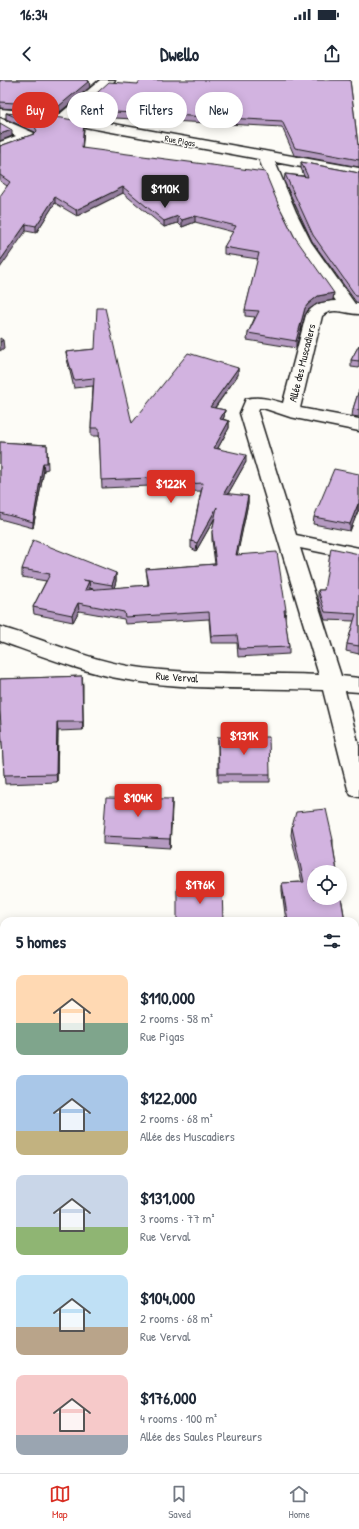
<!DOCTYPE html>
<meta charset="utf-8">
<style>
:root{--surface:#fff;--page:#f2f2f3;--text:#1f2937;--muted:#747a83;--line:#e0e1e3;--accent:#d93025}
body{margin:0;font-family:"Patrick Hand",sans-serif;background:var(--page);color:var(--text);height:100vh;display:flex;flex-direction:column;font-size:15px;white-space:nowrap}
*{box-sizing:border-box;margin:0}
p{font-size:13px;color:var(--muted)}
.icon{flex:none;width:22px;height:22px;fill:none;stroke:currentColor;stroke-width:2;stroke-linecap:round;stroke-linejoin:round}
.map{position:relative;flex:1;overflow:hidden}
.drawer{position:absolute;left:0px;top:837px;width:359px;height:556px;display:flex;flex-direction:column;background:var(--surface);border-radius:12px 12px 0 0;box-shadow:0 2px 10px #0003}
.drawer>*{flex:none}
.guide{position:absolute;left:12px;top:12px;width:335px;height:36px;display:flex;gap:8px}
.fabs{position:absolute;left:307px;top:785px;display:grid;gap:8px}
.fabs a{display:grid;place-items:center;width:40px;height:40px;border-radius:50%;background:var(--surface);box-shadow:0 2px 10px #0003;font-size:20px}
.price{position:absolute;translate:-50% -34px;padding:0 9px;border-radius:4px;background:var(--accent);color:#fff;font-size:13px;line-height:26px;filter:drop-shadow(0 1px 2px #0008)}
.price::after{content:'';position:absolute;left:50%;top:24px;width:12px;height:9px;margin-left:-6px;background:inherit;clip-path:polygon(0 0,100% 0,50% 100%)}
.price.active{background:#222;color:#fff}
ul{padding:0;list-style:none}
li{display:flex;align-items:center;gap:12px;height:100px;padding:0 16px}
li span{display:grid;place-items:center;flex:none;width:112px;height:80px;border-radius:8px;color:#555}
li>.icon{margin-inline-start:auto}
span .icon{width:48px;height:48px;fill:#fffc;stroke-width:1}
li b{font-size:17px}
h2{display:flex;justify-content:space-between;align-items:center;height:48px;padding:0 16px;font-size:17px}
.tag{padding:0 14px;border-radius:18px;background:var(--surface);box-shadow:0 2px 10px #0003;font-size:14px;line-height:36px}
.tag.active{background:var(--accent);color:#fff}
.status{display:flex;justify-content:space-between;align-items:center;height:28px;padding:0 20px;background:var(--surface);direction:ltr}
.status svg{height:11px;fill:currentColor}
header{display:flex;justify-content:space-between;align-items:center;height:52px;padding:0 16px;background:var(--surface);font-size:18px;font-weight:800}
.tabs{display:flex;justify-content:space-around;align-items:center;height:56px;border-top:1px solid var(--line);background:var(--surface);font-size:11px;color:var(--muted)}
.tabs a{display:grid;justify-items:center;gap:2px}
.tabs .active{color:var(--accent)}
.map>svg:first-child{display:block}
</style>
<div class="status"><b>16:34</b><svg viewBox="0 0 49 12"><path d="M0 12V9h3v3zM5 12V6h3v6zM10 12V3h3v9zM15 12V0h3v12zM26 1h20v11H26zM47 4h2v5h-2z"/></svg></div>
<header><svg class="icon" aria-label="back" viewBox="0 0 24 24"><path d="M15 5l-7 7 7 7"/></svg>Dwello<svg class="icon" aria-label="share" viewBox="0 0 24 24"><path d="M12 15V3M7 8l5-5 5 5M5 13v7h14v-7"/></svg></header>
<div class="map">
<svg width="359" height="1393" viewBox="0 0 359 1393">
<rect width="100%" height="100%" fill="#fdfcf7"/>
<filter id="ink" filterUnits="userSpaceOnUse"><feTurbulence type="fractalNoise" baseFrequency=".025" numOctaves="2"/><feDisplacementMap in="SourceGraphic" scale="8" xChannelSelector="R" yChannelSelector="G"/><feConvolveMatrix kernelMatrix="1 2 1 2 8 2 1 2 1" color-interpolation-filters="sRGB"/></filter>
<g filter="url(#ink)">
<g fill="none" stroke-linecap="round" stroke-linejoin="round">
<defs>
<path id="street" d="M 100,0 L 115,0 L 101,15 L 75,37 L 359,88 L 359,98 L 275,82 L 296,132 L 311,162 L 355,224 L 359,224 L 359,234 C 346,234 333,226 322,236 L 300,328 L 359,339 L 359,351 L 290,337 L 263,328 L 259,328 L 258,333 L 296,455 L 359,468 L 359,480 L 300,468 L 341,596 L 359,598 L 359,612 L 345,611 L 359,666 L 359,717 L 351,715 L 348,709 L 323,610 C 259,607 193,611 128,600 C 84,593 42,576 0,561 L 0,547 C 43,559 84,578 128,586 C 191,596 256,592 319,595 L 240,333 L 246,319 C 259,316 270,319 283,323 L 306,235 C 313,224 323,221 336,221 L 295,162 L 280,132 L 259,79 L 63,43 L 0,37 L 0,29 L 60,34 Z
M 0,38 L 34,53 L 36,56 L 34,59 L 0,72 L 0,62 L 16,56 L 0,48 Z
M 0,1218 L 4,1219 L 4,1246 L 0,1245 Z
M 270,1389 L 306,1389 L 308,1393 L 272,1393 Z"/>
</defs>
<use href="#street" stroke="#1c1c1c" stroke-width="3"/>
<path stroke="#1c1c1c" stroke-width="3" stroke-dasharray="3.5 3.5" stroke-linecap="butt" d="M 355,906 L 359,907"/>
<use href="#street" fill="#fdfcf7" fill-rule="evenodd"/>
</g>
<path fill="#b59ac1" stroke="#1c1c1c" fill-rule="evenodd" d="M 0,0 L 88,0 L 88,1 L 89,1 L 90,7 L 60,32 L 0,28 Z
M 350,0 L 358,65 L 359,64 L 359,87 L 294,75 L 282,47 L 78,36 L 78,30 L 138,4 Z
M 6,33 L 84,48 L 82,68 L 279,126 L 294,156 L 333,220 L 318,223 L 308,230 L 305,235 L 296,268 L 247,260 L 248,253 L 255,237 L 245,236 L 245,230 L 258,179 L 224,174 L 224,167 L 233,152 L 195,142 L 182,147 L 178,143 L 164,147 L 123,113 L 77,136 L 55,123 L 36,153 L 26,151 L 7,106 L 0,101 L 0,66 L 34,54 L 35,53 L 35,52 L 6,39 Z
M 301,82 L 359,93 L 359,223 L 356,222 L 312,161 L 284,101 L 285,94 L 304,96 L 301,88 Z
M 359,265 L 359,288 L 351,287 L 351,280 Z
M 95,269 L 132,343 L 238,288 L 238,295 L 215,328 L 225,330 L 224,337 L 223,339 L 229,341 L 229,348 L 218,368 L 246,382 L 228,414 L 248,416 L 248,423 L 237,475 L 286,530 L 285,538 L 289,567 L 289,574 L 238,577 L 237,563 L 211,563 L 209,539 L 125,544 L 124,539 L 79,531 L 73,542 L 34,534 L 33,527 L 46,501 L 22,497 L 22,489 L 116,493 L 116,501 L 114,508 L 148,505 L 146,489 L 215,484 L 212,460 L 212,452 L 215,438 L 196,471 L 191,468 L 191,461 L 201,411 L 150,413 L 150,406 L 102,408 L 99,356 L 91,356 L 91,348 L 93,306 L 74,308 L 67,279 L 66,272 ZM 90,508 L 96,510 L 89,510 Z
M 359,310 L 359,337 L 352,336 L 353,329 Z
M 0,362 L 47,365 L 48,389 L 44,390 L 33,448 L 0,439 Z
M 359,394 L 359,431 L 358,431 L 350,451 L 313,444 L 314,437 Z
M 359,474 L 359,574 L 346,571 L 347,564 L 354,541 L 325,540 L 318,518 L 318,510 L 324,510 Z
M 82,596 L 83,650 L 58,651 L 57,702 L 5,704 L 0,638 L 0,599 Z
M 218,657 L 270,694 L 270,702 L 218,702 Z
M 172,719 L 170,768 L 103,764 L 103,756 Z
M 292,747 L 333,760 L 333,766 L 345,841 L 286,841 L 282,811 L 282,803 L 302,802 L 291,755 Z
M 355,942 L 359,942 L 359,994 L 355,994 Z
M 0,1027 L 4,1027 L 4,1076 L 0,1076 Z
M 355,1267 L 359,1346 L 358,1353 L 355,1353 Z"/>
<path fill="#937d9d" stroke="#1c1c1c" d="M 87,0 L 88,0 L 88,2 L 89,1 L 90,7 L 60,32 L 59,26 Z
M 84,42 L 84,48 L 82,74 L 82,68 Z
M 12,50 L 12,56 L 0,61 L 0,54 Z
M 123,107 L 123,113 L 77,136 L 76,130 Z
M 55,117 L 55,123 L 36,153 L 36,146 Z
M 178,136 L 178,143 L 164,147 L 164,141 Z
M 195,136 L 195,142 L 182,147 L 182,140 Z
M 26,144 L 26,151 L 0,188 L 0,181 Z
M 334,213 L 333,220 L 318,223 L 308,230 L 305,235 L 296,268 L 296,261 L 305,228 L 308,224 L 318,216 Z
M 3,260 L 4,268 L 0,271 L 0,262 Z
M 238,288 L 238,295 L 210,334 L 210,327 Z
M 225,330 L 224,337 L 219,346 L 220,339 Z
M 229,341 L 229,348 L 214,375 L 214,368 Z
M 246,375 L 246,382 L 224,421 L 224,413 Z
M 43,383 L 44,390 L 33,448 L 33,442 Z
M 248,416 L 248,423 L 236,482 L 236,475 Z
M 358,424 L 358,431 L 350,451 L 350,444 Z
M 217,427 L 217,434 L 196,471 L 197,463 Z
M 116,493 L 116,501 L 113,512 L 112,505 Z
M 89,501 L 90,509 L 85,518 L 85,510 Z
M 78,523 L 79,531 L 73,542 L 72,535 Z
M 82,596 L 83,605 L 83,650 L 83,642 Z
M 57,642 L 58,651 L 57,702 L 56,694 Z
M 172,719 L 172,728 L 170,768 L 170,759 Z"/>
<path fill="#d2b3e0" stroke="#1c1c1c" d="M 0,0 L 87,0 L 87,1 L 89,1 L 59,26 L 0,22 Z
M 140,0 L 350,0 L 358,65 L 359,64 L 359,80 L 295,68 L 282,41 L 78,30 L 109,2 L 138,4 Z
M 6,33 L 62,38 L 84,42 L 82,68 L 265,92 L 279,126 L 294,156 L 334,213 L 318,216 L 308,224 L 305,228 L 296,261 L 248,253 L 259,231 L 245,230 L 259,173 L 224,167 L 236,146 L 195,136 L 182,140 L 178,136 L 164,141 L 123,107 L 76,130 L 55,117 L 36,146 L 26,144 L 0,181 L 0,116 L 10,102 L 0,95 L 0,66 L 34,54 L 37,51 L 34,45 Z
M 0,43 L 12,50 L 0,54 Z
M 301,82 L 359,93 L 359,216 L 356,216 L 313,155 L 285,94 L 308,97 Z
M 97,228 L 105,228 L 132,343 L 188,273 L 238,288 L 210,327 L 225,330 L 220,339 L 229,341 L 214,368 L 246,375 L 224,413 L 248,416 L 236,475 L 277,472 L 286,530 L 284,530 L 289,567 L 239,569 L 237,555 L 211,556 L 209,532 L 125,537 L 124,532 L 78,523 L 72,535 L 33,527 L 50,494 L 22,489 L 33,460 L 116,493 L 112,505 L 83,500 L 89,501 L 85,510 L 149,505 L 146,489 L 216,484 L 212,452 L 217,427 L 197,463 L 191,461 L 203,403 L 150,406 L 150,398 L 101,400 L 99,348 L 91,348 L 94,298 L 74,300 L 66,272 L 95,269 Z
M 0,258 L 3,260 L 0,262 Z
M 359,265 L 359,281 L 351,280 Z
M 359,310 L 359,330 L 353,329 Z
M 0,362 L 47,365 L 47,383 L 43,383 L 33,442 L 0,433 Z
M 334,389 L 359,394 L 359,424 L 358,424 L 350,444 L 314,437 Z
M 331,468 L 359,474 L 359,566 L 347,564 L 356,534 L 325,532 L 318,510 L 324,510 Z
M 82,596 L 83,642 L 57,642 L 56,694 L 4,695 L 0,631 L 0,599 Z
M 218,657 L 269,657 L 270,694 L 219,694 Z
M 106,718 L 172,719 L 170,759 L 103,756 Z
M 326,729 L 333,760 L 332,760 L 337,792 L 314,792 L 314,818 L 340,818 L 340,812 L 345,841 L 288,841 L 282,803 L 304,802 L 292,747 L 296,732 Z
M 177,808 L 222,808 L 223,841 L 177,841 Z
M 355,942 L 359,942 L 359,986 L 355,986 Z
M 0,1027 L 4,1027 L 4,1068 L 0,1068 Z
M 355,1267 L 359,1267 L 359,1347 L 355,1347 Z
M 116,1389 L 178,1389 L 179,1393 L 116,1393 Z"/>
</g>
<g text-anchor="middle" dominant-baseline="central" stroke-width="3" stroke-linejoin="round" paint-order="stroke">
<g font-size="9" fill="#1c1c1c" stroke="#fdfcf7">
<text transform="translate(180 61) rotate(10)">Rue Pigas</text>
</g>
<g font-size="11" fill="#1c1c1c" stroke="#fdfcf7">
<text transform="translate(302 283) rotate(-76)">Allée des Muscadiers</text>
<text transform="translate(177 597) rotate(4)">Rue Verval</text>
</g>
</g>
</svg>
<div class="fabs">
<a><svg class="icon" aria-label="locate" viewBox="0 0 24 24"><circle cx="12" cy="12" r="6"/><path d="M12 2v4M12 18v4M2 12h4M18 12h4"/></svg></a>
</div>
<b class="price active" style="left:165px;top:129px">$110K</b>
<b class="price" style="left:171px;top:424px">$122K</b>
<b class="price" style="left:244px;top:676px">$131K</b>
<b class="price" style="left:138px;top:738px">$104K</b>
<b class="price" style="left:200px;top:825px">$176K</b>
<div class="guide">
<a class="tag active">Buy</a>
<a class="tag">Rent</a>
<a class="tag">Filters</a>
<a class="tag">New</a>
</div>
<section class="drawer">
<h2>5 homes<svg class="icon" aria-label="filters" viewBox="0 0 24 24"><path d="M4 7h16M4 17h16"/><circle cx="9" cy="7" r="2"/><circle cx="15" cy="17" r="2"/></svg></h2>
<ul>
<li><span style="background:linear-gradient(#ffd9b3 60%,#7fa58c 0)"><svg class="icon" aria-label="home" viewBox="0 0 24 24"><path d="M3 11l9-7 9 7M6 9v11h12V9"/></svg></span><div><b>$110,000</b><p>2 rooms · 58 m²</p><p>Rue Pigas</p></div></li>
<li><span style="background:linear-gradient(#a9c7e8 70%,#c2b280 0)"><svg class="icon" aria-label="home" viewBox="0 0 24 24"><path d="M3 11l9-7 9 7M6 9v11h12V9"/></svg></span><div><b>$122,000</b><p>2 rooms · 68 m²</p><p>Allée des Muscadiers</p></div></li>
<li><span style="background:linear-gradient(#c9d6e8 65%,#8fb573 0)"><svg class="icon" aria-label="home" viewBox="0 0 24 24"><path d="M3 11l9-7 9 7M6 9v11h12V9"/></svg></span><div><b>$131,000</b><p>3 rooms · 77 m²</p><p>Rue Verval</p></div></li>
<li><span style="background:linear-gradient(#bfe0f5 65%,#b9a48a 0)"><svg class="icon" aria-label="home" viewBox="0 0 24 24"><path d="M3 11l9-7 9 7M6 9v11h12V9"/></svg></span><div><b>$104,000</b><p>2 rooms · 68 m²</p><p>Rue Verval</p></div></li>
<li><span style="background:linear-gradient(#f6c9c9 75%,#9aa5b1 0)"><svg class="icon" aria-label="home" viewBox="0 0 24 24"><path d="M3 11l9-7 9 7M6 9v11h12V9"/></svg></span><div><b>$176,000</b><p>4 rooms · 100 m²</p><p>Allée des Saules Pleureurs</p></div></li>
</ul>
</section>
</div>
<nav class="tabs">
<a class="active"><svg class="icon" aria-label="map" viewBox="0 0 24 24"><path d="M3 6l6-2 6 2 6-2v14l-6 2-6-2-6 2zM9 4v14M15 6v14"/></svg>Map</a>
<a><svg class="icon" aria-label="saved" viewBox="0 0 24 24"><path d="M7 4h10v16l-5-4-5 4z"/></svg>Saved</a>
<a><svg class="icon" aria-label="home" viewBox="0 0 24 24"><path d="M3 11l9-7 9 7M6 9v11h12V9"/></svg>Home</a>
</nav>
